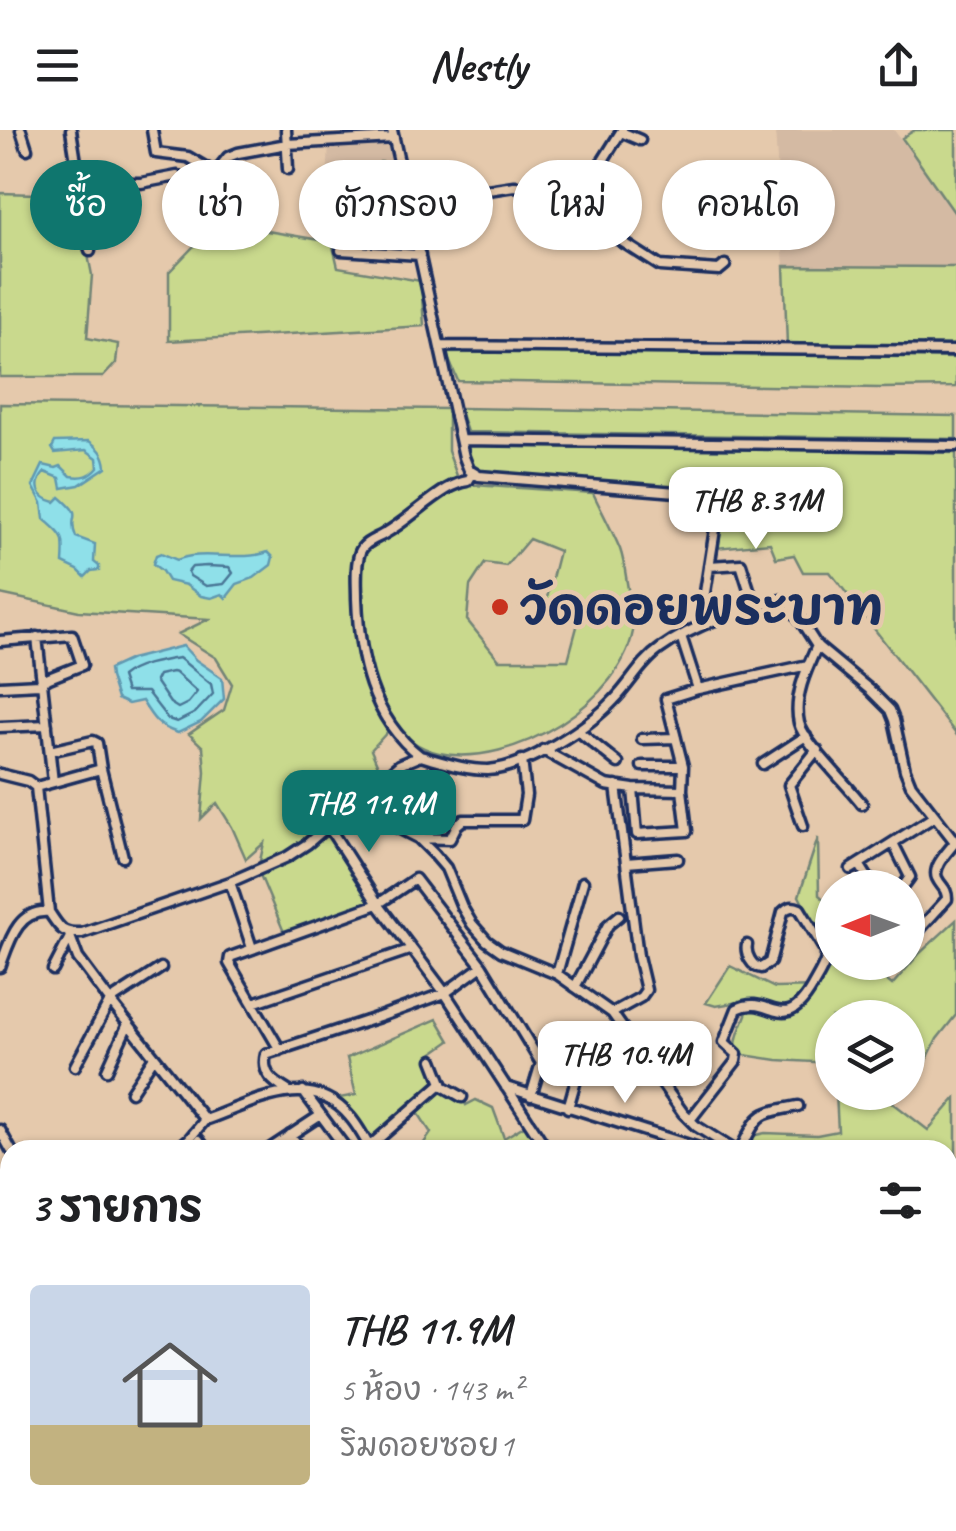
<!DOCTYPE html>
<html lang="th">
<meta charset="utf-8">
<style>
:root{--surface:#fff;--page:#f6f6f6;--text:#202124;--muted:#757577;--accent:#0f766e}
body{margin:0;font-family:Caveat,"Playpen Sans Thai",sans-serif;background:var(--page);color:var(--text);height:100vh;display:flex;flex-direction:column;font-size:38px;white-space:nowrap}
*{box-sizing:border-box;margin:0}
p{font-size:32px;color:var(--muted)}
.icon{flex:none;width:55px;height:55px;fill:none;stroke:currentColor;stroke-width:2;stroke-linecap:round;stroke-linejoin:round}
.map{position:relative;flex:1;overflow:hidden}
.panel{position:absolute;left:0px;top:1010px;width:958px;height:392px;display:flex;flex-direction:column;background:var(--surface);border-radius:30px 30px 0 0;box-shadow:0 2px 8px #0004}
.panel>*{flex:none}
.top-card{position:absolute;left:30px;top:30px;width:898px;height:90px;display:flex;gap:20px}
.needle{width:65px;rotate:269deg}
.buttons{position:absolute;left:815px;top:740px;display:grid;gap:20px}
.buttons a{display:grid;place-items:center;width:110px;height:110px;border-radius:50%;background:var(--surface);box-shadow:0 2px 8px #0004;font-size:50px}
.price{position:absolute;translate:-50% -85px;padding:0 22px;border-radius:20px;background:#fff;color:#222;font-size:32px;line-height:65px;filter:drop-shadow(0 2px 5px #0008)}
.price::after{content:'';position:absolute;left:50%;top:60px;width:30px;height:22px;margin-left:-15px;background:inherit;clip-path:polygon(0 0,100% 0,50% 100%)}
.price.active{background:var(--accent);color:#fff}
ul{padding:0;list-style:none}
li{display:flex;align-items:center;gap:30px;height:250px;padding:0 30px}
li span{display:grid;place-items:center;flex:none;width:280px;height:200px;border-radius:10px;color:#555}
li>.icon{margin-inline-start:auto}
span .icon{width:120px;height:120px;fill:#fffc;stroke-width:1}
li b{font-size:42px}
h2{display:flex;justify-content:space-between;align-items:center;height:120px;padding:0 30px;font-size:42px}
.pill{padding:0 35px;border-radius:45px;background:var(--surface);box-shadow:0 2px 8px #0004;font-size:35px;line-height:90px}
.pill.active{background:var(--accent);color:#fff}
header{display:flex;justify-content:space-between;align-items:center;height:130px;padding:0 30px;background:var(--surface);font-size:45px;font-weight:600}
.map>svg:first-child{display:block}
</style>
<header><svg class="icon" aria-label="menu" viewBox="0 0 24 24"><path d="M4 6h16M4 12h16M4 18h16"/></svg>Nestly<svg class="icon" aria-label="share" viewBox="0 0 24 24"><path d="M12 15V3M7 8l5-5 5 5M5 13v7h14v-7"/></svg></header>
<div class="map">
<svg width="956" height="1401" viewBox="0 0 956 1401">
<rect width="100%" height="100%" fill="#e5c9ac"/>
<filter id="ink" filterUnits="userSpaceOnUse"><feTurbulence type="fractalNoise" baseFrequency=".01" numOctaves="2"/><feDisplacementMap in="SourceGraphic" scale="20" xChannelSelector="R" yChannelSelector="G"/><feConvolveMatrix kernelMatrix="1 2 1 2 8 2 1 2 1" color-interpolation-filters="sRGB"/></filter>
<g filter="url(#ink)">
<path fill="#d4baa3" d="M 775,0 L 894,0 L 956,85 L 956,137 L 784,136 Z
M 389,10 L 395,13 L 418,115 L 324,110 L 329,13 Z"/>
<path fill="#c9d98d" stroke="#728476" stroke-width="2.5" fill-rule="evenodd" d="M 915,0 L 956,0 L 956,85 L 902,8 Z
M 380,32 L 400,33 L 412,88 L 359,86 L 361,37 L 379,38 Z
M 0,63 L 76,65 L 92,145 L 87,208 L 118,214 L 116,233 L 103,247 L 0,247 Z
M 232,95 L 332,112 L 338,137 L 421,151 L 424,196 L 169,211 L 169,142 L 193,117 Z
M 784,136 L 956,137 L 956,216 L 787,215 Z
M 623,222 L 956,228 L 956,257 L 880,258 L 458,251 L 446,223 Z
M 0,274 L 448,279 L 448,321 L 460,354 L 593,363 C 602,382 612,400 620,419 C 625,433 626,450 629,464 C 631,474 635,485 634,495 C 625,571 512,639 439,623 C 417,618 404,606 388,591 L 390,599 L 371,620 L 383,648 L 329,696 L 378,774 L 286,807 L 258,740 L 264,713 L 246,729 L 232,697 L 217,673 L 201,689 L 205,642 L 203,617 L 189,604 L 224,580 L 232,554 L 216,528 L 178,504 L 209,489 L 79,481 L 0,464 ZM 529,409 L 559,421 L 546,472 L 578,493 L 568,530 L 499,530 L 467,490 L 470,456 L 485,433 L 506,436 Z
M 459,278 L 956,286 L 956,309 L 467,302 Z
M 461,310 L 723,313 L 725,318 L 956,323 L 956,604 L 830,442 L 803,442 L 794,425 L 776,428 L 770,413 L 716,418 L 716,364 L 473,343 Z
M 818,708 L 819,765 L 832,776 L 832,832 L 870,833 L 869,836 L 892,855 L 920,823 L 956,790 L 956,885 L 937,909 L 925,933 L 908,952 L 908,888 L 832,888 L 832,933 L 777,930 L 737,924 C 732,905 748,889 750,870 L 716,876 L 706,873 L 730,836 L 775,858 L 818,857 L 830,827 L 799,766 Z
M 437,889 L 450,911 L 430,925 L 440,951 L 372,1011 L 339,968 L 356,965 L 347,928 Z
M 441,955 L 462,967 L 466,975 L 476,970 L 493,978 L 504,1008 L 529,993 L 544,1015 L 541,1020 L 419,1020 L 431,1003 L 415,978 Z
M 836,963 L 898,963 L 893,973 L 928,1000 L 956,968 L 956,1220 L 948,1204 L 948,1020 L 746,1020 L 752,1006 L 765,1003 L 817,1005 L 838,1001 Z
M 10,1222 L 10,1362 L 0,1385 L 0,1230 Z
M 948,1279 L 955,1313 L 955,1400 L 919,1397 L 902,1393 L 948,1392 Z"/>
<path fill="#8fe0e9" stroke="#6199b1" stroke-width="2.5" d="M 89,311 C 99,318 105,324 106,337 L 79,355 L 62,358 L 60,348 L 45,342 C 33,355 38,368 55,372 L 60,367 C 87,390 66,383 76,407 L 95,414 L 94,432 L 99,436 L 99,440 L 91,441 L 85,447 L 78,440 L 63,433 C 65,405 64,407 44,389 L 42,373 L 33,356 L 43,335 L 56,338 L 61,336 L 71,346 C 84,348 90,346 98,337 L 97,328 L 86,320 L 55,323 L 52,318 L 55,312 Z
M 268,422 L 273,427 L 271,435 L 254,448 L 237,454 L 226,468 L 222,464 L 211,468 L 201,466 L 186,455 L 168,451 L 162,441 L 153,434 L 156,425 L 161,423 L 177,430 C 200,419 241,432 268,422 Z
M 183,516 L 196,530 L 222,548 L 224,569 L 201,592 L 178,603 C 158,597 153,589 142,571 L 128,574 L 117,569 L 110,547 L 109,539 L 131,529 Z"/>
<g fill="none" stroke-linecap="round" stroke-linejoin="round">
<path stroke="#497696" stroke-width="2.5" d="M 207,436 L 229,437 L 233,443 L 224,454 L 206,456 L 190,446 L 188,442 L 192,437 Z
M 179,528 L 211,554 L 213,564 L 195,583 L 177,592 L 168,589 L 147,562 L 126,562 L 121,547 C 135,535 160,531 179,528 Z
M 172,542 L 176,543 L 197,562 L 188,573 L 178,578 L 170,573 L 155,551 L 158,545 Z"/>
<defs>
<path id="minor" d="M 21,0 L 27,19
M 71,0 L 90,121
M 152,0 L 156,23 L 188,27 L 215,43 L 228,27 L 238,23 L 287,14 L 394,8
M 286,0 L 288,39
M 392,0 L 464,327 L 469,340 L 479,346 L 714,365 L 719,368 L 719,374 L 700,494
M 621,2 L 640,10
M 79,53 L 141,53 L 177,46 L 181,52 L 182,79 L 201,82
M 409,72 L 514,56 L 537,57 L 660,136 L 719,140 L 725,135
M 572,80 L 622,0
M 341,120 L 420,125
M 440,216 L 956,221
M 461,310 L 956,316
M 709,436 L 741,434 L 755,478
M 681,506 L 698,559
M 37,507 L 53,652
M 0,511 L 72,505 L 82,535 L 49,548 L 39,554 L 0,556
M 817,516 C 807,538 793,567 799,593 C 804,613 848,655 862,674
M 0,597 L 47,595
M 578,601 L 618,633
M 642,609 L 676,608
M 543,620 L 606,655 L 633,659 L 682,660
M 50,621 L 93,611 L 97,613 L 101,639 L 123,727
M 420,626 C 371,588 359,527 357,468 C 357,453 355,435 360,422 C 364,412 376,409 384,404 C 407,391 425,372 447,359 C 454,355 460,352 468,351 L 473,343
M 763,634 L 806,606
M 642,636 L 683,636
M 0,644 L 28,651 L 36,657 L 49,782 C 60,798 61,804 82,803 L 230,752 L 287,727 L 307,714 L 399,635 L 420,626 C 442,632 465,640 488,640 C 525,638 589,597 614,570 C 630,554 641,532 660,519 C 698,492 736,482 781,470 L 788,471 L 817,516 L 870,560 L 890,580 L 894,590 L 905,640 L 911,655 L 956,713
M 36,657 L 101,639
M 633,659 L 637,704 L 687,701 L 682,660 L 683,636 L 666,569 L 698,559 L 808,535
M 357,671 L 369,683 L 418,708 L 434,724 L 446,738 L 462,777 L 472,794 L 487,811 L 501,821 L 557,844 L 612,883 L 683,983 L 696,996 L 734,1020
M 328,696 L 378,774 L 445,863 L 546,1018 L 552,1020
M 803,696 L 789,655 L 817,620
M 418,708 L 450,709 L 457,695 L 463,690 L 522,690 L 526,665 L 522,630
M 893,713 L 910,747 L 902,758
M 626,733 L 678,729
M 859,734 L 874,758
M 851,739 L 935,686
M 230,752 L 252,818
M 69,804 L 78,828 L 110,871 L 205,990
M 908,812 L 947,769 C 947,758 941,757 937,748 C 932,736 949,721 955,712
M 0,837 C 9,813 17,779 49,782
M 888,837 L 891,832
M 53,840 L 70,807
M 557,844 L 583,752
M 575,857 L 608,795 L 619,786
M 253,873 L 412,819
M 612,883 L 641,867 L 646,860 L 638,826 L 616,656
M 280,920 L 229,833 L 230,827 L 378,774 L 415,749 L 482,836 L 541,933 L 578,943 L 568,978
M 75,936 L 110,871 L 161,838
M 107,940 L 128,894
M 441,955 L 462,967
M 506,957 L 705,1020
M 288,961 C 273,952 261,943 266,924 L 379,887 L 445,863 L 482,836
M 303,961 L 347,1020
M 131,962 L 154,927
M 531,966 L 541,933
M 205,990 C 253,973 310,938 350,987 C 358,996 365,1009 371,1020
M 690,990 L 736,931 L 737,924 L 724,912 L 737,879 C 769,862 783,908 812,857 C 817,848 823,839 826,829 L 826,822 L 800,779 C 793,776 789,776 783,782 L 770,832 L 761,838 C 752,837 745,824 747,815
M 0,1000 L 11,1020
M 290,1005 L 302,1020
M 199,1010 L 206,1020
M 369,1017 L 442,953 L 433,930
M 176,1020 L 189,1009 L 205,990
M 268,1020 L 321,985
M 740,1020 C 760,983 755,984 798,976
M 0,1216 L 10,1216
M 100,1392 L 103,1401
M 672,1392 L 678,1401"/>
</defs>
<use href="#minor" stroke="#1b2f5e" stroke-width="15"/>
<use href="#minor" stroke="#e5c9ac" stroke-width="8"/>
</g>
</g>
<circle fill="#c8321e" stroke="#e5c9ac" stroke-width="4" cx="500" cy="477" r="10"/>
<g text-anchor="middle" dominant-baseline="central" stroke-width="9" stroke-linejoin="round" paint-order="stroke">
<g font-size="50" font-weight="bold" fill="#1b2f5e" stroke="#e5c9ac" text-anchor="start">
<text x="520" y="477">วัดดอยพระบาท</text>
</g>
</g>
</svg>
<div class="buttons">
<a><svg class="needle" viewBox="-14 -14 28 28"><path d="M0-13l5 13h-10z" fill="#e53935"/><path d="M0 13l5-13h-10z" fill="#757577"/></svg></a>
<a><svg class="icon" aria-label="layers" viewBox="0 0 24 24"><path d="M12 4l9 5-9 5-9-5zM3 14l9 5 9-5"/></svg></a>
</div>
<b class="price" style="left:756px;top:422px">THB 8.31M</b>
<b class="price active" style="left:369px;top:725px">THB 11.9M</b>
<b class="price" style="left:625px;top:976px">THB 10.4M</b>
<div class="top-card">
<a class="pill active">ซื้อ</a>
<a class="pill">เช่า</a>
<a class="pill">ตัวกรอง</a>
<a class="pill">ใหม่</a>
<a class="pill">คอนโด</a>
</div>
<section class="panel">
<h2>3 รายการ<svg class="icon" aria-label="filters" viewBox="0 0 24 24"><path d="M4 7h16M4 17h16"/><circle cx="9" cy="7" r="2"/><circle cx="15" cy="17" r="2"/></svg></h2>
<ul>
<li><span style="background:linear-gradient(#c9d6e8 70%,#c2b280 0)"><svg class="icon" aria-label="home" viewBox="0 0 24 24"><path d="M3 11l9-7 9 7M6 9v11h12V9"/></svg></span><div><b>THB 11.9M</b><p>5 ห้อง · 143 m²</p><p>ริมดอยซอย1</p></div></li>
</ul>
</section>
</div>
